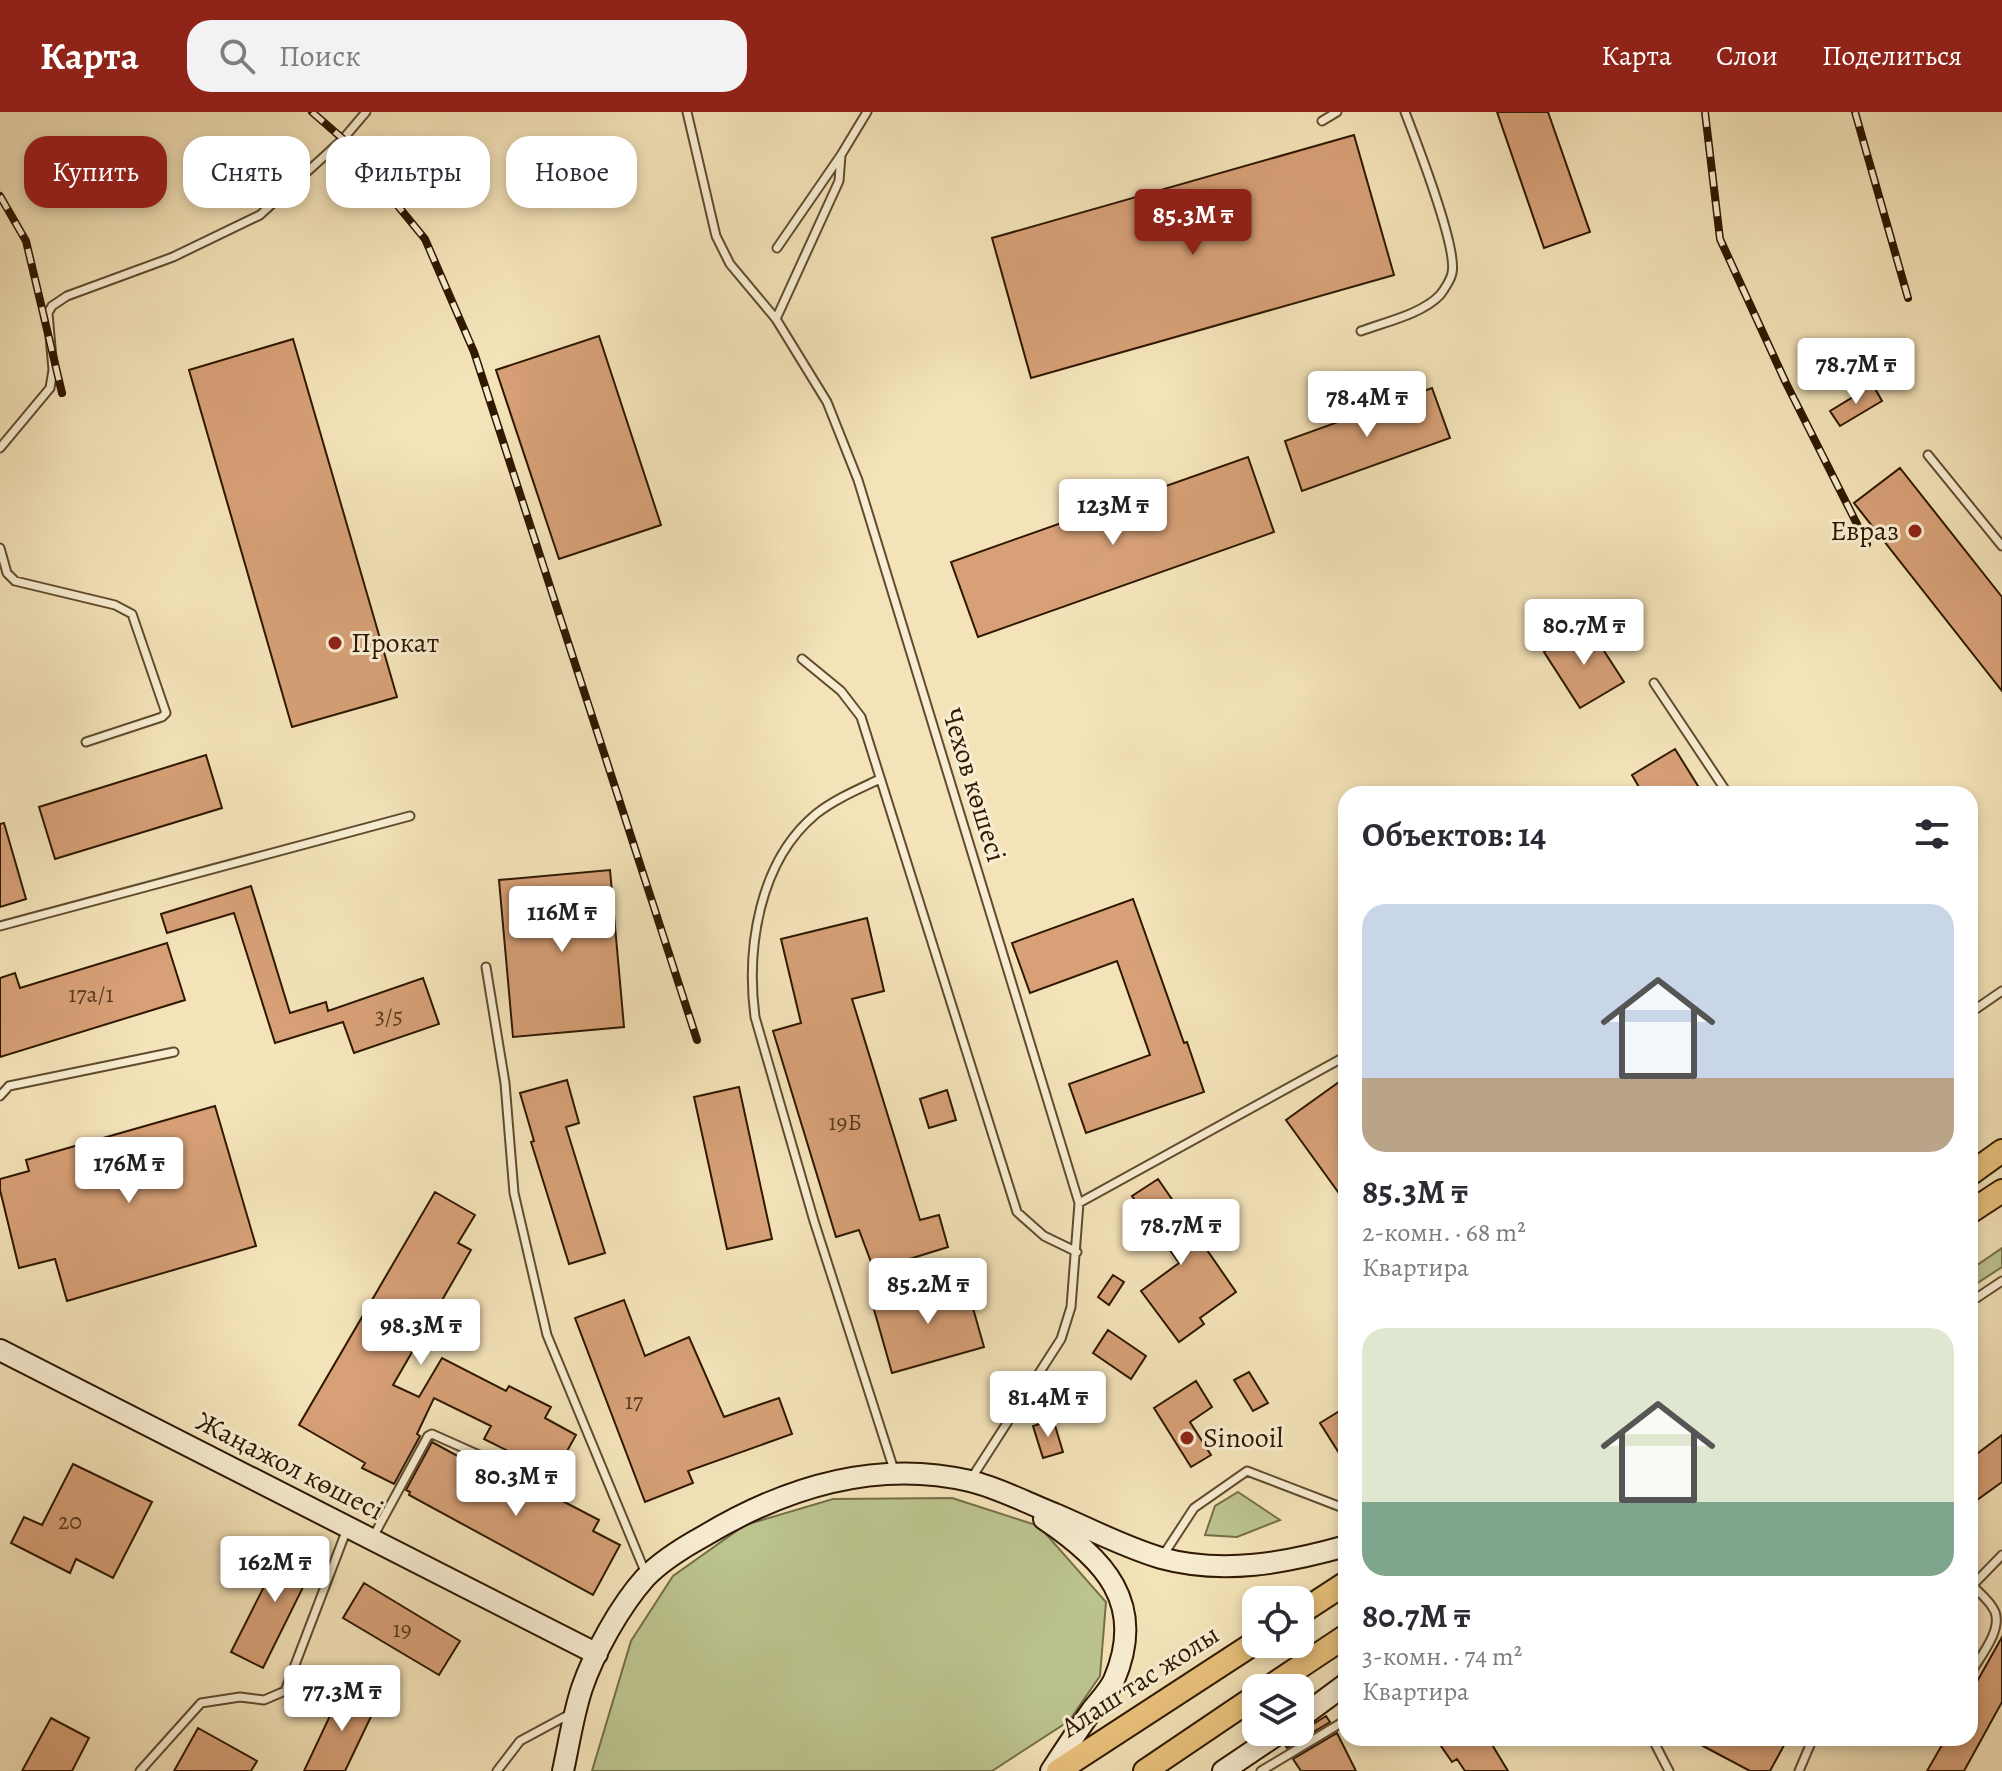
<!DOCTYPE html>
<html lang="ru">
<meta charset="utf-8">
<style>
:root{--surface:#fff;--page:#f2f2f3;--text:#2b2b33;--muted:#7c7c81;--accent:#8f2418}
body{margin:0;font-family:Alegreya,serif;background:var(--page);color:var(--text);height:100vh;display:flex;flex-direction:column;font-size:30px;white-space:nowrap}
*{box-sizing:border-box;margin:0}
p{font-size:26px;color:var(--muted)}
.icon{flex:none;width:44px;height:44px;fill:none;stroke:currentColor;stroke-width:2;stroke-linecap:round;stroke-linejoin:round}
.map{position:relative;flex:1;overflow:hidden}
.side{position:absolute;left:1338px;top:674px;width:640px;height:960px;display:flex;flex-direction:column;background:var(--surface);border-radius:24px;box-shadow:0 4px 12px #0003}
.side>*{flex:none}
.guide{position:absolute;left:24px;top:24px;width:760px;height:72px;display:flex;gap:16px}
.buttons{position:absolute;left:1242px;top:1474px;display:grid;gap:16px}
.buttons a{display:grid;place-items:center;width:72px;height:72px;border-radius:16px;background:var(--surface);box-shadow:0 4px 12px #0003;font-size:40px}
.price{position:absolute;translate:-50% -68px;padding:0 18px;border-radius:8px;background:#fff;color:#222;font-size:26px;line-height:52px;filter:drop-shadow(0 2px 4px #0008)}
.price::after{content:'';position:absolute;left:50%;top:48px;width:24px;height:18px;margin-left:-12px;background:inherit;clip-path:polygon(0 0,100% 0,50% 100%)}
.price.current{background:var(--accent);color:#fff}
ul{padding:0;list-style:none}
li{display:grid;align-content:center;gap:16px;height:424px;padding:0 24px}
li span{display:grid;place-items:center;height:248px;border-radius:24px;color:#555}
li>.icon{margin-inline-start:auto}
span .icon{width:144px;height:144px;fill:#fffc;stroke-width:1}
li b{font-size:34px}
h2{display:flex;justify-content:space-between;align-items:center;height:96px;padding:0 24px;font-size:34px}
.chip{padding:0 28px;border-radius:24px;background:var(--surface);box-shadow:0 4px 12px #0003;font-size:28px;line-height:72px}
.chip.current{background:var(--accent);color:#fff}
header{display:flex;align-items:center;gap:48px;box-sizing:border-box;height:112px;padding:0 40px;background:var(--accent);color:#fff}
header strong{font-size:38px}
nav{display:flex;gap:44px;margin-inline-start:auto;font-size:28px}
.search{width:560px;height:72px;background:var(--page);display:flex;align-items:center;gap:20px;box-sizing:border-box;padding:0 28px;border-radius:24px;color:var(--muted);font-size:30px}
.map>svg:first-child{display:block}
</style>
<header>
<strong>Карта</strong>
<div class="search"><svg class="icon" aria-label="search" viewBox="0 0 24 24"><circle cx="10" cy="10" r="6"/><path d="M15 15l6 6"/></svg>Поиск</div>
<nav><a>Карта</a><a>Слои</a><a>Поделиться</a></nav>
</header>
<div class="map">
<svg width="2002" height="1659" viewBox="0 0 2002 1659">
<rect width="100%" height="100%" fill="#f4e3b9"/>
<filter id="stains"><feTurbulence type="fractalNoise" baseFrequency=".0025" numOctaves="4"/><feColorMatrix values="0 0 0 0 .2 0 0 0 0 .09 0 0 0 0 .02 0 0 0 .5 -.17"/></filter>
<radialGradient id="worn" r=".72"><stop offset=".6" stop-color="#630" stop-opacity="0"/><stop offset="1" stop-color="#630" stop-opacity=".3"/></radialGradient>
<path fill="#bcc48f" stroke="#756e48" stroke-width="2" d="M 2002,1136 L 2002,1155 L 1970,1176 L 1970,1158 Z
M 1238,1380 L 1280,1408 L 1237,1425 L 1205,1423 L 1215,1394 Z
M 952,1386 L 1039,1414 L 1106,1490 L 1100,1564 L 1069,1609 L 992,1659 L 592,1659 L 631,1529 L 673,1464 L 745,1413 L 833,1387 Z"/>
<path fill="#d7a077" stroke="#2e1800" stroke-width="2" d="M 1497,0 L 1548,0 L 1590,120 L 1544,136 Z
M 1354,23 L 1394,163 L 1031,266 L 992,126 Z
M 599,224 L 661,413 L 559,447 L 496,258 Z
M 293,227 L 397,585 L 292,615 L 189,258 Z
M 1873,273 L 1882,289 L 1840,314 L 1830,299 Z
M 1432,276 L 1450,326 L 1302,379 L 1285,329 Z
M 1248,345 L 1274,420 L 978,525 L 951,450 Z
M 1900,356 L 2002,485 L 2002,579 L 1854,391 Z
M 1588,514 L 1624,570 L 1580,596 L 1544,540 Z
M 1675,637 L 1703,682 L 1643,682 L 1632,663 Z
M 206,643 L 222,696 L 55,747 L 39,695 Z
M 4,711 L 26,787 L 0,795 L 0,712 Z
M 610,758 L 624,915 L 513,925 L 499,768 Z
M 251,774 L 290,901 L 326,890 L 328,899 L 423,866 L 439,912 L 354,941 L 343,910 L 275,931 L 234,801 L 167,821 L 161,802 Z
M 1133,787 L 1184,931 L 1187,930 L 1204,980 L 1086,1021 L 1069,972 L 1150,943 L 1117,849 L 1030,881 L 1012,831 Z
M 867,806 L 884,879 L 852,887 L 920,1108 L 939,1103 L 948,1135 L 874,1158 L 859,1118 L 836,1125 L 773,919 L 801,911 L 781,827 Z
M 167,831 L 185,888 L 0,945 L 0,866 L 15,861 L 20,876 Z
M 1346,965 L 1346,1091 L 1286,1008 Z
M 567,968 L 579,1011 L 566,1015 L 605,1141 L 569,1152 L 531,1030 L 534,1029 L 520,981 Z
M 739,975 L 772,1127 L 727,1137 L 694,985 Z
M 947,978 L 956,1008 L 929,1016 L 920,987 Z
M 215,994 L 256,1134 L 67,1189 L 55,1147 L 19,1156 L 0,1078 L 0,1067 L 29,1059 L 26,1048 Z
M 1158,1067 L 1236,1180 L 1200,1206 L 1204,1212 L 1179,1230 L 1141,1179 L 1179,1151 L 1132,1084 Z
M 435,1080 L 475,1103 L 458,1131 L 471,1138 L 393,1273 L 419,1285 L 442,1246 L 506,1279 L 509,1274 L 551,1295 L 545,1306 L 576,1323 L 551,1368 L 538,1362 L 542,1356 L 484,1327 L 491,1314 L 434,1286 L 417,1322 L 420,1324 L 394,1372 L 362,1356 L 365,1351 L 299,1313 Z
M 1113,1163 L 1124,1170 L 1109,1193 L 1098,1185 Z
M 965,1168 L 984,1235 L 892,1261 L 873,1194 Z
M 624,1188 L 645,1244 L 689,1225 L 724,1305 L 779,1286 L 792,1322 L 688,1359 L 693,1371 L 645,1390 L 575,1206 Z
M 1108,1218 L 1146,1244 L 1131,1267 L 1093,1241 Z
M 1249,1260 L 1268,1291 L 1253,1299 L 1234,1268 Z
M 1196,1269 L 1212,1295 L 1190,1310 L 1211,1343 L 1191,1355 L 1154,1296 Z
M 1346,1295 L 1346,1352 L 1320,1311 Z
M 1053,1307 L 1063,1340 L 1043,1346 L 1033,1314 Z
M 2002,1323 L 2002,1370 L 1970,1393 L 1970,1347 Z
M 432,1330 L 527,1382 L 532,1373 L 599,1408 L 593,1419 L 620,1433 L 593,1483 L 409,1383 L 410,1380 L 406,1378 Z
M 73,1352 L 152,1390 L 113,1466 L 76,1447 L 70,1461 L 11,1431 L 24,1405 L 42,1413 Z
M 288,1427 L 319,1443 L 263,1556 L 231,1540 Z
M 364,1471 L 460,1529 L 439,1563 L 343,1506 Z
M 2002,1525 L 2002,1590 L 1964,1659 L 1927,1659 L 1946,1626 L 1970,1626 L 1970,1582 Z
M 343,1576 L 377,1592 L 345,1659 L 304,1659 Z
M 1326,1604 L 1330,1610 L 1287,1636 L 1285,1633 L 1293,1625 Z
M 51,1606 L 89,1626 L 72,1659 L 22,1659 Z
M 198,1616 L 257,1649 L 251,1659 L 174,1659 Z
M 1337,1621 L 1356,1659 L 1301,1659 L 1293,1647 Z
M 1448,1626 L 1488,1626 L 1508,1659 L 1465,1659 L 1457,1647 L 1452,1650 L 1439,1631 Z
M 1688,1626 L 1751,1626 L 1762,1632 L 1765,1626 L 1788,1626 L 1770,1659 L 1750,1659 Z"/>
<g fill="none" stroke-linecap="round" stroke-linejoin="round">
<defs>
<path id="service" d="M 687,0 L 716,124 L 730,152 L 776,207 L 827,290 L 858,368 L 1079,1091 L 1071,1195 L 1061,1227 L 971,1367
M 1322,9 L 1337,0
M 777,136 L 841,43 L 867,0
M 776,207 L 839,69 L 841,43
M 1361,219 C 1385,210 1422,202 1440,183 C 1444,178 1451,167 1452,161 C 1458,136 1416,29 1405,0
M 0,336 L 50,276 L 53,258 L 48,201 L 52,194 L 67,184 L 173,145 L 260,103 L 343,27 L 366,0
M 1928,343 L 2002,434
M 0,436 L 7,461 L 15,469 L 115,493 L 132,502 L 166,601 L 162,605 L 86,630
M 802,547 L 841,579 L 861,605 L 1017,1100 L 1044,1124 L 1077,1140
M 1654,571 L 1728,682
M 880,667 C 859,677 835,687 816,702 C 759,749 746,836 755,905 L 814,1109 L 894,1358
M 0,814 L 410,704
M 486,855 L 505,971 L 514,1081 L 547,1223 L 646,1462
M 1970,901 L 2002,879
M 0,984 L 9,974 L 174,940
M 1079,1091 L 1346,944
M 1970,1187 L 1972,1189 L 2002,1169
M 373,1425 L 428,1324 L 432,1322 L 551,1375
M 1162,1445 L 1194,1396 L 1247,1359 L 1346,1397
M 1970,1471 C 1978,1480 1990,1488 1995,1500 C 2002,1519 1980,1545 1970,1562
M 1972,1474 L 2002,1443
M 1652,1626 L 1669,1659
M 140,1659 L 201,1591 L 240,1585 L 264,1588 L 285,1579 L 347,1417
M 497,1659 L 520,1629 L 570,1602
M 1261,1659 L 1346,1608
M 1799,1659 L 1813,1626"/>
<path id="secondary" d="M 0,1238 L 597,1542
M 1044,1407 C 1104,1447 1147,1491 1114,1568 C 1109,1579 1099,1589 1092,1598 C 1078,1618 1064,1639 1051,1659
M 1300,1606 L 1346,1572
M 563,1659 C 569,1632 573,1603 582,1576 C 594,1541 620,1494 645,1466 C 661,1449 684,1435 704,1424 C 784,1376 876,1347 970,1369 C 999,1376 1027,1391 1055,1402 C 1090,1417 1124,1435 1161,1446 C 1223,1463 1286,1451 1346,1434
M 1223,1659 L 1281,1620"/>
<path id="primary" d="M 1970,1062 L 2002,1039
M 1970,1100 L 2002,1079
M 1300,1501 L 1346,1471
M 1268,1576 L 1346,1524
M 1058,1659 L 1256,1530
M 1145,1659 L 1256,1584"/>
</defs>
<use href="#service" stroke="#604b2e" stroke-width="11"/>
<use href="#secondary" stroke="#2e1800" stroke-width="24"/>
<use href="#primary" stroke="#2e1800" stroke-width="26"/>
<use href="#service" stroke="#f8edd2" stroke-width="7"/>
<use href="#secondary" stroke="#f8edd2" stroke-width="20"/>
<use href="#primary" stroke="#eac27c" stroke-width="22"/>
<defs>
<path id="rail" d="M 312,0 L 343,27 L 425,127 L 474,240 L 697,928
M 1705,0 L 1720,127 L 1786,271 L 1867,432
M 1855,0 L 1908,186
M 0,84 L 26,129 L 62,281"/>
</defs>
<use href="#rail" stroke="#2e1800" stroke-width="8"/>
<use href="#rail" stroke="#f8edd2" stroke-width="5" stroke-dasharray="15" stroke-linecap="butt"/>
</g>
<g fill="#8f2418" stroke="#f8edd2" stroke-width="3">
<circle cx="1915" cy="419" r="8"/>
<circle cx="335" cy="531" r="8"/>
<circle cx="1187" cy="1326" r="8"/>
</g>
<g text-anchor="middle" dominant-baseline="central" stroke-width="6" stroke-linejoin="round" paint-order="stroke">
<g font-size="24" fill="#583a1e">
<text x="91" y="882">17а/1</text>
<text x="389" y="904">3/5</text>
<text x="845" y="1010">19Б</text>
<text x="634" y="1289">17</text>
<text x="70" y="1409">20</text>
<text x="402" y="1517">19</text>
</g>
<g font-size="28" fill="#2e1800" stroke="#f8edd2" text-anchor="start">
<text x="1899" y="419" text-anchor="end">Евраз</text>
<text x="351" y="531">Прокат</text>
<text x="1203" y="1326">Sinooil</text>
</g>
<g font-size="28" fill="#2e1800" stroke="#f8edd2">
<text transform="translate(974 673) rotate(73)">Чехов көшесі</text>
<text transform="translate(290 1354) rotate(27)">Жаңажол көшесі</text>
<text transform="translate(1140 1569) rotate(-33)">Алаш тас жолы</text>
</g>
</g>
<rect width="100%" height="100%" filter="url(#stains)"/>
<rect width="100%" height="100%" fill="url(#worn)"/>
</svg>
<div class="buttons">
<a><svg class="icon" aria-label="locate" viewBox="0 0 24 24"><circle cx="12" cy="12" r="6"/><path d="M12 2v4M12 18v4M2 12h4M18 12h4"/></svg></a>
<a><svg class="icon" aria-label="layers" viewBox="0 0 24 24"><path d="M12 4l9 5-9 5-9-5zM3 14l9 5 9-5"/></svg></a>
</div>
<b class="price current" style="left:1193px;top:145px">85.3M ₸</b>
<b class="price" style="left:1856px;top:294px">78.7M ₸</b>
<b class="price" style="left:1367px;top:327px">78.4M ₸</b>
<b class="price" style="left:1113px;top:435px">123M ₸</b>
<b class="price" style="left:1584px;top:555px">80.7M ₸</b>
<b class="price" style="left:562px;top:842px">116M ₸</b>
<b class="price" style="left:129px;top:1093px">176M ₸</b>
<b class="price" style="left:1181px;top:1155px">78.7M ₸</b>
<b class="price" style="left:928px;top:1214px">85.2M ₸</b>
<b class="price" style="left:421px;top:1255px">98.3M ₸</b>
<b class="price" style="left:1048px;top:1327px">81.4M ₸</b>
<b class="price" style="left:516px;top:1406px">80.3M ₸</b>
<b class="price" style="left:275px;top:1492px">162M ₸</b>
<b class="price" style="left:342px;top:1621px">77.3M ₸</b>
<div class="guide">
<a class="chip current">Купить</a>
<a class="chip">Снять</a>
<a class="chip">Фильтры</a>
<a class="chip">Новое</a>
</div>
<section class="side">
<h2>Объектов: 14<svg class="icon" aria-label="filters" viewBox="0 0 24 24"><path d="M4 7h16M4 17h16"/><circle cx="9" cy="7" r="2"/><circle cx="15" cy="17" r="2"/></svg></h2>
<ul>
<li><span style="background:linear-gradient(#c9d6e8 70%,#b9a48a 0)"><svg class="icon" aria-label="home" viewBox="0 0 24 24"><path d="M3 11l9-7 9 7M6 9v11h12V9"/></svg></span><div><b>85.3M ₸</b><p>2-комн. · 68 m²</p><p>Квартира</p></div></li>
<li><span style="background:linear-gradient(#dfe7d0 70%,#7fa58c 0)"><svg class="icon" aria-label="home" viewBox="0 0 24 24"><path d="M3 11l9-7 9 7M6 9v11h12V9"/></svg></span><div><b>80.7M ₸</b><p>3-комн. · 74 m²</p><p>Квартира</p></div></li>
</ul>
</section>
</div>
